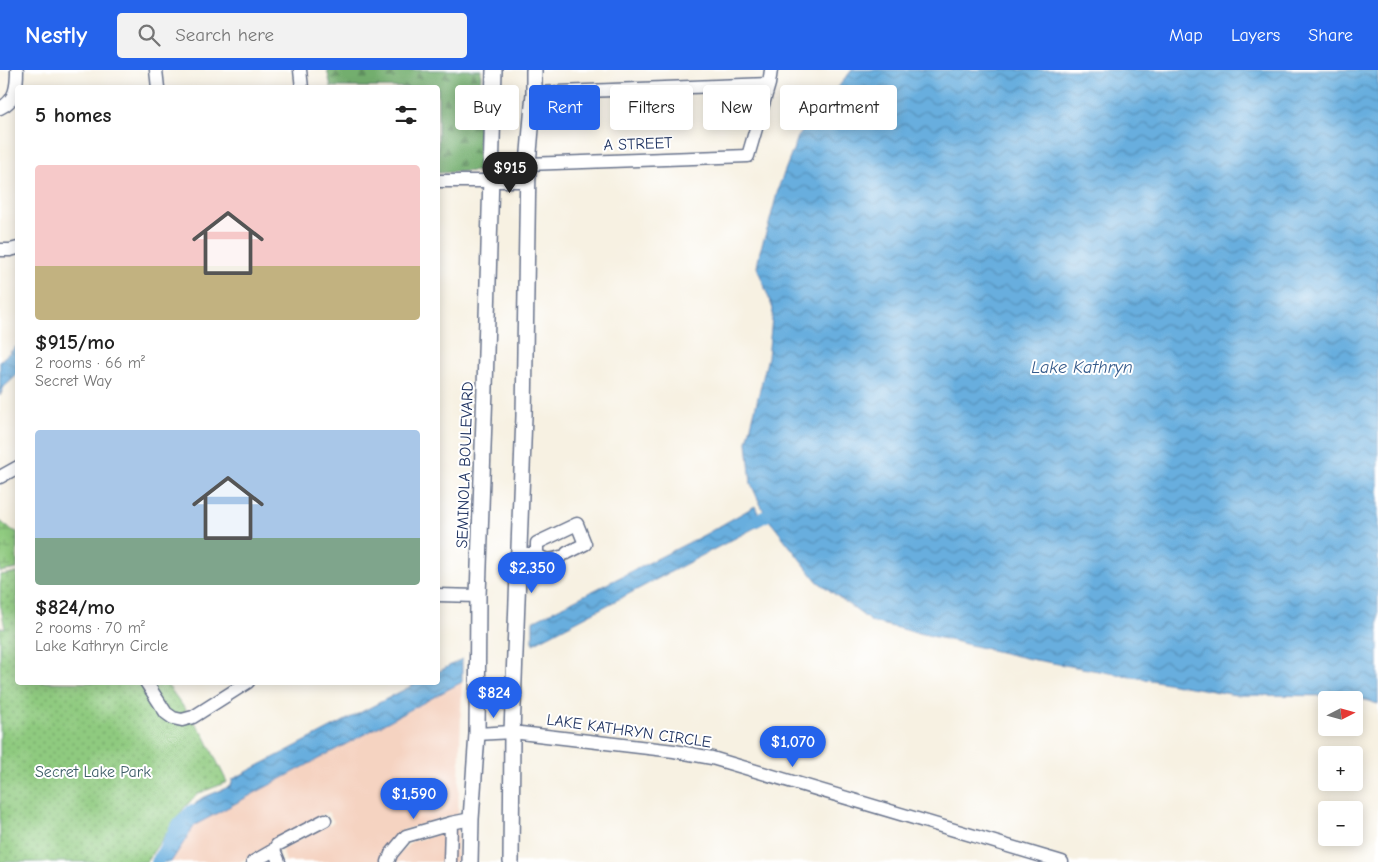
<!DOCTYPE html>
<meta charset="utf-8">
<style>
:root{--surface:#fff;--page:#f2f2f2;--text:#222;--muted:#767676;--accent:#2563eb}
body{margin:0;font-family:"Comic Neue",sans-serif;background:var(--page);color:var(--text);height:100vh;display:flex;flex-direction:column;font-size:19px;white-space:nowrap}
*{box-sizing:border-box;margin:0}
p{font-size:16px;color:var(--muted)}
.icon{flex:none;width:28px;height:28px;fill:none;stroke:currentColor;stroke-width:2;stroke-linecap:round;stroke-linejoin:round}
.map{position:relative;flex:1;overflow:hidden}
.details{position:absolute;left:15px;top:15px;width:425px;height:600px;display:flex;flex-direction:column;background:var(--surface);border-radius:5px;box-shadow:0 2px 12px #0003}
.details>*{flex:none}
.hud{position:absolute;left:455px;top:15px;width:475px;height:45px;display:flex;gap:10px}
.needle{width:32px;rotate:84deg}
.controls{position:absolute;left:1318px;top:621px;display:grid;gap:10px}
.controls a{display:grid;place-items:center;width:45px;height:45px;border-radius:5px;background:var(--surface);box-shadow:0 2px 12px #0003;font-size:25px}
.price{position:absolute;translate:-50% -42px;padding:0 11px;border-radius:18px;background:var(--accent);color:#fff;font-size:16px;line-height:32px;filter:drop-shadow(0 1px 2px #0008)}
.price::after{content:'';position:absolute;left:50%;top:30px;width:15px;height:11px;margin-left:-8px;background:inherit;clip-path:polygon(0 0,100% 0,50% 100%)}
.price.on{background:#222;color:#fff}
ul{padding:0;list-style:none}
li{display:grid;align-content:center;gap:10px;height:265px;padding:0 20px}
li span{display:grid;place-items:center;height:155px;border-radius:5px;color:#555}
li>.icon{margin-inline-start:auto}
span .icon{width:90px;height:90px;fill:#fffc;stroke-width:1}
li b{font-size:21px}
h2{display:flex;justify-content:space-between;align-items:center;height:60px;padding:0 20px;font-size:21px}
.pill{padding:0 18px;border-radius:5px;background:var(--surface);box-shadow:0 2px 12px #0003;font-size:18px;line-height:45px}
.pill.on{background:var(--accent);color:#fff}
header{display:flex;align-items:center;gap:30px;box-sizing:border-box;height:70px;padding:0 25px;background:var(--accent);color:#fff}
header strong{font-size:24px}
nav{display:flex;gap:28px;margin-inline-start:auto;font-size:18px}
.search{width:350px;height:45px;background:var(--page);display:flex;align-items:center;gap:12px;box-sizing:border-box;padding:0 18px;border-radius:5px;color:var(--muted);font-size:19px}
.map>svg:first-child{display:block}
</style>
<header>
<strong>Nestly</strong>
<div class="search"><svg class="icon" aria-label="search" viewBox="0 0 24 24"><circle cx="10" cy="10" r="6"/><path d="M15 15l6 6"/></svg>Search here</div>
<nav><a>Map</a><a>Layers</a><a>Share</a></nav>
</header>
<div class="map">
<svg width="1378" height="792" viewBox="0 0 1378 792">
<defs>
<pattern id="forest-firs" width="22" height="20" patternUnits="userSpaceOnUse" patternTransform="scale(1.25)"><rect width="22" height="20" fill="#73ae6e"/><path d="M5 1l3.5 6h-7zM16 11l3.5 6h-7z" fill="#5e8e5e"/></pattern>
<pattern id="wetland-marsh" width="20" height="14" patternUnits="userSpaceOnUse" patternTransform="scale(1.25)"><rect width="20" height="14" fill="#8fca7f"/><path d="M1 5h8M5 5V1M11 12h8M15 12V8" fill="none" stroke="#74a46b"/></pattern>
<pattern id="park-dots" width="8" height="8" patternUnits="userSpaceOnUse" patternTransform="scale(1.25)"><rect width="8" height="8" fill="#8fca7f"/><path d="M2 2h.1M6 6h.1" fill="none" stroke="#74a46b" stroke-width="1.8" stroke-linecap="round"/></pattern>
<pattern id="water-waves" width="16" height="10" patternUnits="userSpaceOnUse" patternTransform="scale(1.25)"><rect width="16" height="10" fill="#68aede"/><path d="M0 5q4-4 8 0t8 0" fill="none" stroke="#558eb7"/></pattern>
</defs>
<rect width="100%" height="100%" fill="#fff"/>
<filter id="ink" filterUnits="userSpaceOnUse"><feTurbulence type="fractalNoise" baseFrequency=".02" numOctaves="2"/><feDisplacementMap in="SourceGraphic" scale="10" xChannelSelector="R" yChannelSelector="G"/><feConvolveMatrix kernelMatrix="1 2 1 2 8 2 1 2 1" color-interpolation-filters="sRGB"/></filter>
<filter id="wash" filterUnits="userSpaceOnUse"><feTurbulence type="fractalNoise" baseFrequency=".0096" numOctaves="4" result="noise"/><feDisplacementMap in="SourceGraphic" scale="20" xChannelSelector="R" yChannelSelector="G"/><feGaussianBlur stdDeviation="1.12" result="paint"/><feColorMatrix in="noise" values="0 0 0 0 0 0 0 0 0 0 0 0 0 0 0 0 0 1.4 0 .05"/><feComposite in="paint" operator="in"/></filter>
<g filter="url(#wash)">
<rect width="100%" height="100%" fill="#f7f1e2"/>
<path fill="#f5d3c1" d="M 462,612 L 458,745 L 447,747 L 404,760 L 385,780 L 381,792 L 286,792 L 282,779 L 334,752 L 328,742 L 273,769 L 268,776 L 240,792 L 171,792 L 195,755 Z
M 458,758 L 457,792 L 396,792 L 397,787 L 411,772 Z"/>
<path fill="url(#forest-firs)" stroke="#476e66" d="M 327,0 L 481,0 L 478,101 L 438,103 L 438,18 L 331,17 Z"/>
<path fill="url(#wetland-marsh)" stroke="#557c6e" d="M 0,451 L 10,459 L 17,462 L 17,499 L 0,502 Z"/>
<path fill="url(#park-dots)" stroke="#557c6e" d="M 17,503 L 18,612 L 166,613 L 204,665 L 227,712 L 197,724 L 184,738 L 146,792 L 0,792 L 0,558 L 5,558 L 0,533 L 0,505 Z"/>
<path fill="url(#water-waves)" stroke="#426e9e" d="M 852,0 L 1378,0 L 1378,634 L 1352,626 L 1236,625 L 1030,589 L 872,552 L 817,511 L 766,446 L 751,414 L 747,372 L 768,287 L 773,239 L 757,197 L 760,181 L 769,154 L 779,116 L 798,67 Z
M 17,276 L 17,305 L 4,317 L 0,326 L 0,291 Z
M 755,436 L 760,448 L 764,453 L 533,574 L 533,551 L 704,465 Z
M 462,589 L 462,612 L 195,755 L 171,792 L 153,792 L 189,741 L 200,729 L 231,716 L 233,709 L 417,613 L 438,612 L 438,602 Z"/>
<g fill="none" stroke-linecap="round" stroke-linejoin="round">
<path stroke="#68aede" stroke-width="12" d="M 746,455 L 766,446
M 157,792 L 177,756 L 191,741"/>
</g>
</g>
<g filter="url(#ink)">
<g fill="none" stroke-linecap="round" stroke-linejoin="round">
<defs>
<path id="minor" d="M 156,0 L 158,18
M 300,0 L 302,18
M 534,23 L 769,14
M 0,38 C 16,31 17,15 17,0
M 528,94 L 748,86 L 769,14 L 771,0
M 438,111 L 528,111
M 0,180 L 10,180 L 18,178
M 0,407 L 18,397
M 519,484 L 537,484 L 537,473 L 577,454 L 585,474 L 567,483
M 537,484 C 544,491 552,491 560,487
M 438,525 L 478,526
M 146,612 L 166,643 L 173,648 L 182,650 L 193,647 L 248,612
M 477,664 L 512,662 L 674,681 L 712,688 L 1062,792
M 253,792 L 274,780
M 279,792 L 274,780 L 277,775 L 325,750
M 388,792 L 391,784 L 406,766 L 451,753 L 471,749
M 450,792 L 451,753"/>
<path id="major" d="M 470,792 L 471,749 L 477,664 L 478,526 L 485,318 L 494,0
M 511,792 L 512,662 L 524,346 L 528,94 L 534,23 L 534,0"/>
</defs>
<use href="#minor" stroke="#68738c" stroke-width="15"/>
<use href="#major" stroke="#68738c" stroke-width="18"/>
<use href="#minor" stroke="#fff" stroke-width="12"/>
<use href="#major" stroke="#fff" stroke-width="15"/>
</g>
</g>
<g text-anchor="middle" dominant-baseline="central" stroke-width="4" stroke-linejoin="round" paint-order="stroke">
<g font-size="16" fill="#1b2f5e" stroke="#fff">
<text transform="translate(638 74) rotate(-2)">A STREET</text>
<text transform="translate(465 395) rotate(-88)">SEMINOLA BOULEVARD</text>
<text transform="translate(629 661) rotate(8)">LAKE KATHRYN CIRCLE</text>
</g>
<g font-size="16" fill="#3e5e68" stroke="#fff">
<text x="93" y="702">Secret Lake Park</text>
</g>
<g font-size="18" font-style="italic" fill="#365b8b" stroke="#fff">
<text x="1082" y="297">Lake Kathryn</text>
</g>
</g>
</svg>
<div class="controls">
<a><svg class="needle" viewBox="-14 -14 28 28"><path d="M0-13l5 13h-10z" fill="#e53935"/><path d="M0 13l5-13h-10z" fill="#767676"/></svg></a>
<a>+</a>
<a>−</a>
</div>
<b class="price on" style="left:510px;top:124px">$915</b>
<b class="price" style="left:532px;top:524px">$2,350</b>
<b class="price" style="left:494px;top:649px">$824</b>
<b class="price" style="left:793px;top:698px">$1,070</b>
<b class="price" style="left:414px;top:750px">$1,590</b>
<div class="hud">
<a class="pill">Buy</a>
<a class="pill on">Rent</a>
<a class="pill">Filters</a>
<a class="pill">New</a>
<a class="pill">Apartment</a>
</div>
<section class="details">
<h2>5 homes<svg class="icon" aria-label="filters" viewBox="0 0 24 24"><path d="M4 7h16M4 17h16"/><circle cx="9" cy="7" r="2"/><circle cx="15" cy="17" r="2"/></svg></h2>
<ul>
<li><span style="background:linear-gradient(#f6c9c9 65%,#c2b280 0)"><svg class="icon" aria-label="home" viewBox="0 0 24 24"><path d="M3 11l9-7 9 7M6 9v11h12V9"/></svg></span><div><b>$915/mo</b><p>2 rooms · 66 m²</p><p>Secret Way</p></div></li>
<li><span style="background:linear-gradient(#a9c7e8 70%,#7fa58c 0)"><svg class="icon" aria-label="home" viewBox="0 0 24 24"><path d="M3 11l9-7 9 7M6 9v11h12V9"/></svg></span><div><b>$824/mo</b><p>2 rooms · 70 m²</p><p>Lake Kathryn Circle</p></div></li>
</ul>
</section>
</div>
